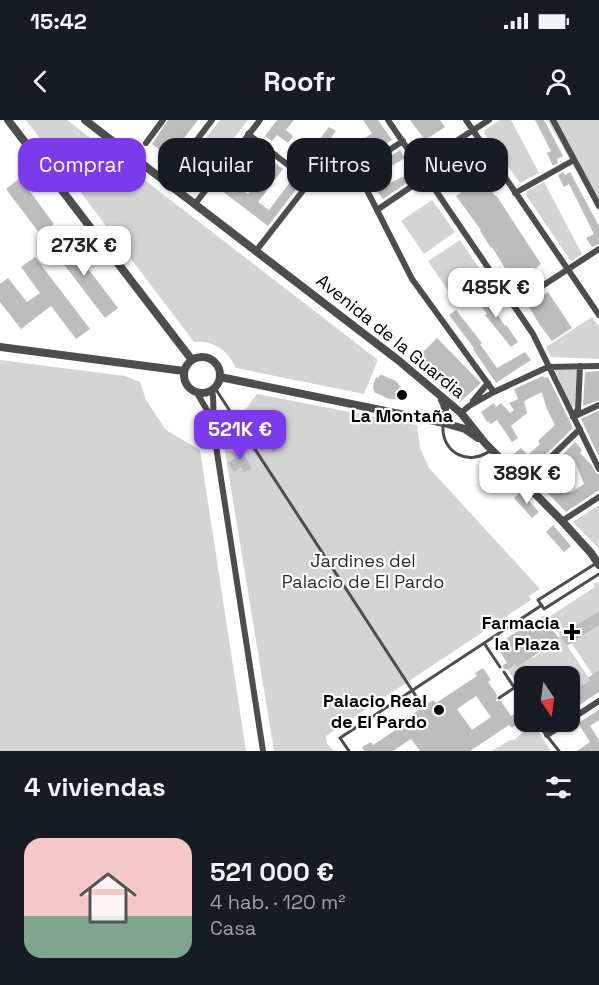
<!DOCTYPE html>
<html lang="es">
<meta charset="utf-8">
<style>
:root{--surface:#171b24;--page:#20242c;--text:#f1f3f6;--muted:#9ea1a6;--accent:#7c3aed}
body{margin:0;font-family:"Space Grotesk",sans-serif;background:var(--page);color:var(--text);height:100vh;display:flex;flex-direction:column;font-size:22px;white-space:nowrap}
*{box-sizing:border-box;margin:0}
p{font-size:20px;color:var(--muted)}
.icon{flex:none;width:33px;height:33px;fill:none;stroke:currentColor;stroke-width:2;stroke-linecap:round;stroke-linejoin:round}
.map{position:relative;height:631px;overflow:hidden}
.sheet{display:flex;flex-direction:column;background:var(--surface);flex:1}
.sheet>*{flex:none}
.banner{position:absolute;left:18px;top:18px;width:564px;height:54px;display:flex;gap:12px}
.needle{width:39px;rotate:167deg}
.fabs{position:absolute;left:514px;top:546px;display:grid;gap:12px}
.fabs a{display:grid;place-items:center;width:66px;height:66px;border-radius:12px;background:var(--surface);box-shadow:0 2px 4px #0004;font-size:30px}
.price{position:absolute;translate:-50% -51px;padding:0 14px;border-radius:12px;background:#fff;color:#222;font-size:20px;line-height:39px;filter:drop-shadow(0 2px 3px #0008)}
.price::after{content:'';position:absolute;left:50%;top:36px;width:18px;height:14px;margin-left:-9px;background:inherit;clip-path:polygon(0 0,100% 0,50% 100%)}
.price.active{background:var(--accent);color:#fff}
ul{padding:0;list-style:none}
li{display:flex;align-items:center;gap:18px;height:150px;padding:0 24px}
li span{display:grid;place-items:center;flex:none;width:168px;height:120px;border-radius:18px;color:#555}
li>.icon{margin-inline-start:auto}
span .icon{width:72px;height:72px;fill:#fffc;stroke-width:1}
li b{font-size:26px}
h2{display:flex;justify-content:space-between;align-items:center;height:72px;padding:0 24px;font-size:26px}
.chip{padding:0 21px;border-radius:18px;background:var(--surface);box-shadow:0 2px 4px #0004;font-size:21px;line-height:54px}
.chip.active{background:var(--accent);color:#fff}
.status{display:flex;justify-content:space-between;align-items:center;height:42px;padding:0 30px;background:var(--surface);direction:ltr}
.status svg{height:16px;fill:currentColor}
header{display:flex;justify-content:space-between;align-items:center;height:78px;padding:0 24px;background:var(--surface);font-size:27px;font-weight:700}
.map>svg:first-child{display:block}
</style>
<div class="status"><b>15:42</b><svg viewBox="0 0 49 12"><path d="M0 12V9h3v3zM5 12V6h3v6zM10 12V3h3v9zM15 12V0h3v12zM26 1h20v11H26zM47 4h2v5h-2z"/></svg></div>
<header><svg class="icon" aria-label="back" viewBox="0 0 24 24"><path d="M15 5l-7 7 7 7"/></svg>Roofr<svg class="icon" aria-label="person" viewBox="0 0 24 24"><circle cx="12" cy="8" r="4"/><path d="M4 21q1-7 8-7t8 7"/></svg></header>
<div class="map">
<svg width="599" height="631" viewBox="0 0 599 631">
<rect width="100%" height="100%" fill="#fff"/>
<path fill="#d4d4d4" d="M 26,0 L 67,0 L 378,240 L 364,274 L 236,248 C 228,231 214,220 194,222 Z
M 220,0 L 248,0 L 223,32 L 205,19 Z
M 500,0 L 511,0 L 539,53 L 520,63 L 484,13 L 485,10 Z
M 547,0 L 599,0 L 599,89 Z
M 202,27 L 216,37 L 197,62 L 183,52 Z
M 544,62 L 582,134 L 572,141 L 570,140 L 526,75 L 527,71 Z
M 432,80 L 455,112 L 424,134 L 401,101 Z
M 460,120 L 488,161 L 456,182 L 428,141 Z
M 592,197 L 599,207 L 599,239 L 551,237 L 546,227 Z
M 0,240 L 125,256 L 140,262 L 146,280 L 166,310 L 200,330 L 246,631 L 0,631 Z
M 555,250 L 577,250 L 575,286 L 571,287 Z
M 257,274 L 417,305 L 420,328 L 429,348 L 540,469 L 529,476 L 531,480 L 326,616 L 327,624 L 334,631 L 274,631 L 221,307 L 243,293 Z
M 599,385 L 599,429 L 573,402 Z
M 599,462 L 599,491 L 560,515 L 590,560 L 570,573 L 570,556 L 525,556 L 525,577 L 508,550 L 515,545 L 517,547 L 531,537 L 533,538 L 559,520 L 558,517 L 560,515 L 549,497 L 595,467 L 593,464 Z
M 599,505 L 599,550 L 593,555 L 570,521 L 576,520 Z
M 533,604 L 551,631 L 492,631 L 510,620 L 514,620 Z"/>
<path fill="#bdbdbd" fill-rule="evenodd" d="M 168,0 L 198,0 L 181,22 L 185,26 L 174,41 L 152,24 Z
M 277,0 L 294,0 L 286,10 L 293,16 L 288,23 L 277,15 L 272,21 L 265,16 Z
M 363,0 L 378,0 L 392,20 L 384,25 L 380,18 L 369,26 L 364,19 L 372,13 Z
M 410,0 L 440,0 L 445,7 L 425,20 Z
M 535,0 L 544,0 L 563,36 L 557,39 L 558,43 L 553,46 L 547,33 L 551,31 Z
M 329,7 L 336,11 L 308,48 L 289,35 L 295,28 L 306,37 Z
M 255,27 L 263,33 L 237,66 L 248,74 L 273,41 L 283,49 L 258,82 L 269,90 L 294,57 L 301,63 L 268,106 L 222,71 Z
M 400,30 L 405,38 L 369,59 L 365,52 Z
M 459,30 L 465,40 L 437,59 L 431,50 Z
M 414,51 L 417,56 L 383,79 L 378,72 L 383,69 L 382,67 Z
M 563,52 L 565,55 L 570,52 L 599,106 L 599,124 L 592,127 L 586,118 L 594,114 L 569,64 L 564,67 L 558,55 Z
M 474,54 L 479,61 L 483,58 L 495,76 L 496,75 L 541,144 L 536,148 L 541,155 L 524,167 L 519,159 L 514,163 L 492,127 L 491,128 L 480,111 L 481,110 L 456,76 L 461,73 L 456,65 Z
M 20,58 L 54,104 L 40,114 L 6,69 Z
M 63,116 L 118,188 L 105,198 L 50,126 Z
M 35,137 L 90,209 L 76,219 L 51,186 L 21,209 L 0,182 L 0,164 L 8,158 L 27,182 L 40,173 L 21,147 Z
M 482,171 L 505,206 L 506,205 L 518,222 L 511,227 L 485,195 L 487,194 L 474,176 Z
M 548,172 L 572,208 L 552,221 L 539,204 L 528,185 Z
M 456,190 L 482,223 L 480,224 L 497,248 L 525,232 L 531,240 L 496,263 L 473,229 L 474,228 L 449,195 Z
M 437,218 L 481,263 L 460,282 L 417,238 Z
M 599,251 L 599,280 L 583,286 L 585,252 Z
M 380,255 L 382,255 L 396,261 L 400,266 L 399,268 L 408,272 L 405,280 L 389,279 L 374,272 L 373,266 L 376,257 L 378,258 Z
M 543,256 L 544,258 L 548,257 L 573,308 L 529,351 L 511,336 L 521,328 L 528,335 L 540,324 L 538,321 L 555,305 L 546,287 L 542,272 L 524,281 L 527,293 L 511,306 L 518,318 L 512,322 L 497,300 L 491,304 L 488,301 L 487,302 L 481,292 L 494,283 L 496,287 L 501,283 L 510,293 L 514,290 L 509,283 L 518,279 L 514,269 Z
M 598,291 L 599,293 L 599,337 L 581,299 Z
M 280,303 L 284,310 L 274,316 L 281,327 L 273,332 L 261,315 Z
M 575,322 L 582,330 L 580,333 L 591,344 L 596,353 L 599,354 L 599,370 L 566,392 L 536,361 ZM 574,339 L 584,364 L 570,373 L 555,358 Z
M 239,327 L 252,348 L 244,353 L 241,347 L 234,352 L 228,343 L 235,338 L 231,333 Z
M 521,372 L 539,392 L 532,398 L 514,378 Z
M 553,405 L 571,426 L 564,432 L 546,412 Z
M 599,491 L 599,505 L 567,526 L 560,515 Z
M 544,496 L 559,519 L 517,547 L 515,545 L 507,550 L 503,548 L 503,545 L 507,543 L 499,530 L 504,527 L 501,522 L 530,503 L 535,505 L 537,500 Z
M 483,548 L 491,560 L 488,562 L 497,575 L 496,581 L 501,581 L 511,596 L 514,594 L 520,602 L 512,608 L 509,605 L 470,631 L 420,631 L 411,619 L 393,631 L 363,631 L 364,630 L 362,627 L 371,622 L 373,625 L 415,597 L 413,594 L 420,589 L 425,590 L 426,585 L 433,580 L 436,583 L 477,556 L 475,553 ZM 476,576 L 491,597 L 472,610 L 457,589 Z
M 599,550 L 599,572 L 570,591 L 570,573 L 590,560 L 588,558 Z
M 599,590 L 599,600 L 590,606 L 599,620 L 599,631 L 577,631 L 590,622 L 578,603 Z"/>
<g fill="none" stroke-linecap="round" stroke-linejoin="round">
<path stroke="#4d4d4d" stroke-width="3" d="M 215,268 L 423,587
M 443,305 C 441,333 469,347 491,330
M 595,444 L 538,480 L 544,489 L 599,454
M 484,523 L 500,547
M 504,552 L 525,584
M 499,578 L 514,568
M 536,602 L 559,631
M 349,631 L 340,618 L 542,485"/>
<path stroke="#4d4d4d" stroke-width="6" d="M 388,0 L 533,214 L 599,349
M 466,0 L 599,195
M 553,0 L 599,86
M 248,14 L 310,62
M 146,23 L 163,0
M 419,45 L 489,0
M 357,51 L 403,21
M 165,62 L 212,0
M 515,73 L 574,40
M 195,84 L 260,0
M 377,90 L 427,56
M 256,131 L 305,68 L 331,30 L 337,27 L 346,29 L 412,159 L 494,272
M 513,185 L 599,129
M 212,270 C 215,284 212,299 214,313 L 263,631
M 197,273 L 211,297
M 473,281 L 488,263
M 461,293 L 469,286 L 494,272 L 548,247 L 599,246
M 573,297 L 578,289 L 580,246
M 573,297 L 599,285
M 525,362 L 580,309
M 562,401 L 599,377
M 570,600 L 599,581
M 547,615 L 568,602"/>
<path stroke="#4d4d4d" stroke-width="8" d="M 8,0 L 192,240
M 85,0 L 398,240 L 461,293 L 485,323 L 562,401 L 591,433 L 599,445
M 0,227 L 184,251
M184 255a18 18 0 1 1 36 0a18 18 0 1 1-36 0Z
M 220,257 L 444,303 L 465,309 L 478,318
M 434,301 C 445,297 448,290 442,280"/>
</g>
<g fill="#000" stroke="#fff" stroke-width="2">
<circle cx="402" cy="275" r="6"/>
<path d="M569 503h6v6h6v6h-6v6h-6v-6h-6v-6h6z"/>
<circle cx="439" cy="590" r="6"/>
</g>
<g text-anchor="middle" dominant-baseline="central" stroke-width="4.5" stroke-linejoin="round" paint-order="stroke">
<g font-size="18" fill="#000" stroke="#fff">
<text transform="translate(391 216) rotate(39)">Avenida de la Guardia</text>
</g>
<g font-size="18" font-weight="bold" fill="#000" stroke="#fff" text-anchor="end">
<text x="402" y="295" text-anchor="middle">La Montaña</text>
<text x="560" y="502">Farmacia<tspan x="560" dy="21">la Plaza</tspan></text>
<text x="427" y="580">Palacio Real<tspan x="427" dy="21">de El Pardo</tspan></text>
</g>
<g font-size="18" fill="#2b2b2b" stroke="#fff">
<text x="363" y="440">Jardines del<tspan x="363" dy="21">Palacio de El Pardo</tspan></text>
</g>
</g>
</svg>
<div class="fabs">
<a><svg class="needle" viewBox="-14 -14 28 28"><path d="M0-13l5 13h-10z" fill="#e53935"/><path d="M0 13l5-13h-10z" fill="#9ea1a6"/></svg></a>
</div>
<b class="price" style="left:84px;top:157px">273K €</b>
<b class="price" style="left:496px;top:199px">485K €</b>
<b class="price active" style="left:240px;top:341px">521K €</b>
<b class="price" style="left:527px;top:385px">389K €</b>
<div class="banner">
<a class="chip active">Comprar</a>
<a class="chip">Alquilar</a>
<a class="chip">Filtros</a>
<a class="chip">Nuevo</a>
</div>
</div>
<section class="sheet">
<h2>4 viviendas<svg class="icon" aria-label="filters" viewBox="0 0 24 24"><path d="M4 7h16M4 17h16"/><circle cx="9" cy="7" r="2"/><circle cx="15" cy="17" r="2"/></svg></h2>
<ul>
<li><span style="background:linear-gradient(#f6c9c9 65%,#7fa58c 0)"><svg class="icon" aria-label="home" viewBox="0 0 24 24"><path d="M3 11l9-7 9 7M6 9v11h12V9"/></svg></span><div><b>521 000 €</b><p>4 hab. · 120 m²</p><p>Casa</p></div></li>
</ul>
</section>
